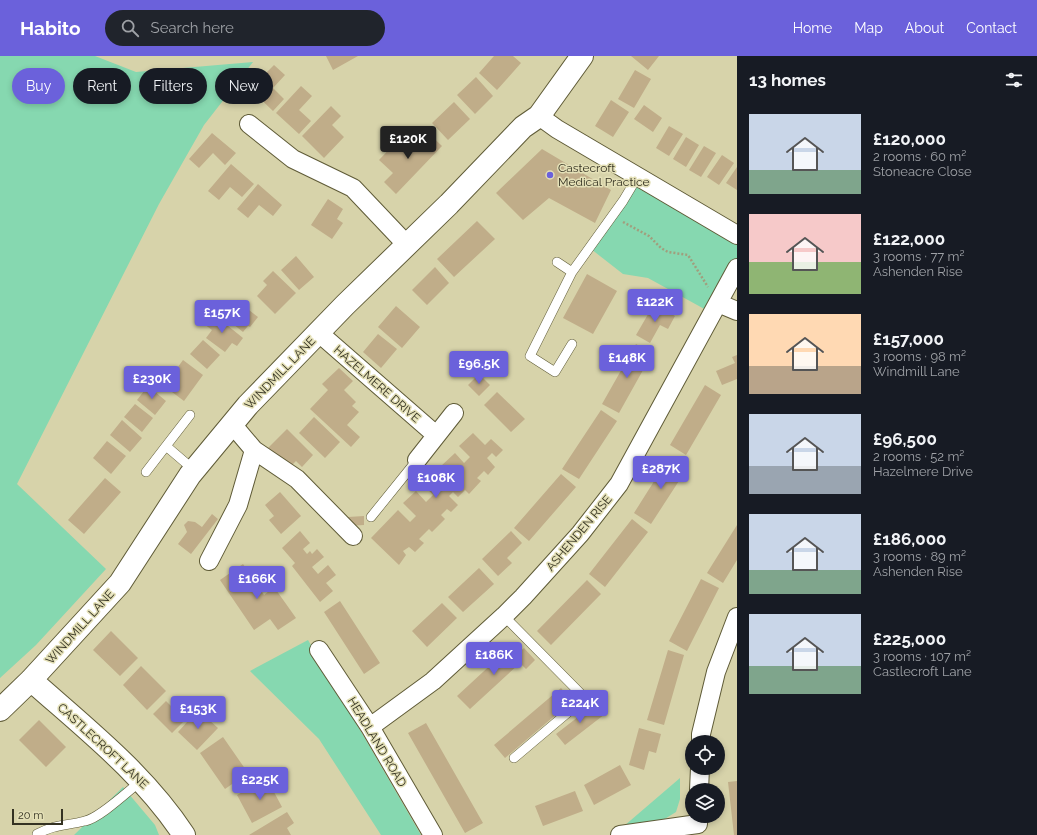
<!DOCTYPE html>
<meta charset="utf-8">
<style>
:root{--surface:#171b24;--page:#20242c;--text:#f1f3f6;--muted:#9ea1a6;--accent:#6b61db}
body{margin:0;font-family:Raleway,sans-serif;background:var(--page);color:var(--text);height:100vh;display:flex;flex-direction:column;font-size:15px;white-space:nowrap}
*{box-sizing:border-box;margin:0}
p{font-size:13px;color:var(--muted)}
.icon{flex:none;width:22px;height:22px;fill:none;stroke:currentColor;stroke-width:2;stroke-linecap:round;stroke-linejoin:round}
.map{position:relative;flex:1;overflow:hidden}
.panel{display:flex;flex-direction:column;background:var(--surface);width:300px}
.panel>*{flex:none}
.guide{position:absolute;left:12px;top:12px;width:380px;height:36px;display:flex;gap:8px}
.fabs{position:absolute;left:685px;top:679px;display:grid;gap:8px}
.fabs a{display:grid;place-items:center;width:40px;height:40px;border-radius:50%;background:var(--surface);box-shadow:0 2px 6px #0003;font-size:20px}
.scale{position:absolute;left:12px;bottom:10px;width:51px;box-sizing:border-box;padding-left:4px;border:2px solid #343222;border-top:0;font-size:11px;line-height:14px;white-space:nowrap;color:#343222;-webkit-text-stroke:3px #e4e0b7;paint-order:stroke}
.price{position:absolute;translate:-50% -34px;padding:0 9px;border-radius:4px;background:var(--accent);color:#fff;font-size:13px;line-height:26px;filter:drop-shadow(0 1px 2px #0008)}
.price::after{content:'';position:absolute;left:50%;top:24px;width:12px;height:9px;margin-left:-6px;background:inherit;clip-path:polygon(0 0,100% 0,50% 100%)}
.price.selected{background:#222;color:#fff}
ul{padding:0;list-style:none}
li{display:flex;align-items:center;gap:12px;height:100px;padding:0 12px}
li span{display:grid;place-items:center;flex:none;width:112px;height:80px;border-radius:0px;color:#555}
li>.icon{margin-inline-start:auto}
span .icon{width:48px;height:48px;fill:#fffc;stroke-width:1}
li b{font-size:17px}
h2{display:flex;justify-content:space-between;align-items:center;height:48px;padding:0 12px;font-size:17px}
.pill{padding:0 14px;border-radius:18px;background:var(--surface);box-shadow:0 2px 6px #0003;font-size:14px;line-height:36px}
.pill.selected{background:var(--accent);color:#fff}
header{display:flex;align-items:center;gap:24px;box-sizing:border-box;height:56px;padding:0 20px;background:var(--accent);color:#fff}
header strong{font-size:19px}
nav{display:flex;gap:22px;margin-inline-start:auto;font-size:14px}
.search{width:280px;height:36px;background:var(--page);display:flex;align-items:center;gap:10px;box-sizing:border-box;padding:0 14px;border-radius:22px;color:var(--muted);font-size:15px}
main{display:flex;flex:1;min-height:0}
.map>svg:first-child{display:block}
</style>
<header>
<strong>Habito</strong>
<div class="search"><svg class="icon" aria-label="search" viewBox="0 0 24 24"><circle cx="10" cy="10" r="6"/><path d="M15 15l6 6"/></svg>Search here</div>
<nav><a>Home</a><a>Map</a><a>About</a><a>Contact</a></nav>
</header>
<main>
<div class="map">
<svg width="737" height="779" viewBox="0 0 737 779">
<rect width="100%" height="100%" fill="#d7d3aa"/>
<path fill="#86d8b0" d="M 0,0 L 95,0 L 136,16 L 253,6 L 204,69 L 159,148 L 17,428 L 106,513 L 36,589 L 0,622 Z
M 638,129 L 737,188 L 737,206 L 708,255 L 648,222 L 623,218 L 591,193 Z
M 308,584 L 421,779 L 381,779 L 319,683 L 250,615 Z
M 680,722 L 680,743 L 676,756 L 663,764 L 624,770 Z
M 123,731 L 155,769 L 159,779 L 74,779 Z"/>
<path fill="#c0ad89" d="M 326,0 L 358,0 L 333,14 Z
M 494,0 L 513,0 L 521,7 L 497,34 L 479,17 Z
M 631,0 L 659,0 L 648,14 Z
M 274,9 L 285,19 L 273,32 L 284,43 L 273,55 L 250,33 Z
M 635,14 L 651,23 L 634,52 L 618,43 Z
M 476,21 L 493,40 L 475,58 L 457,39 Z
M 301,30 L 312,40 L 299,54 L 311,65 L 299,78 L 276,57 Z
M 611,44 L 629,56 L 613,81 L 595,70 Z
M 454,46 L 470,63 L 448,84 L 432,67 Z
M 644,49 L 662,62 L 653,76 L 634,63 Z
M 331,50 L 341,60 L 332,69 L 344,81 L 324,102 L 302,80 Z
M 669,70 L 683,78 L 669,100 L 656,92 Z
M 425,74 L 442,90 L 396,138 L 384,126 L 393,117 L 379,104 L 399,83 L 408,91 Z
M 212,77 L 236,97 L 225,109 L 213,97 L 199,112 L 189,103 Z
M 686,81 L 699,89 L 686,111 L 673,103 Z
M 704,90 L 716,97 L 701,121 L 689,114 Z
M 542,93 L 611,134 L 595,167 L 549,142 L 523,164 L 496,137 Z
M 722,99 L 734,107 L 719,129 L 707,121 Z
M 231,108 L 254,128 L 242,141 L 230,131 L 219,144 L 208,135 Z
M 737,111 L 737,134 L 726,127 Z
M 258,128 L 282,149 L 273,160 L 259,149 L 248,162 L 237,153 Z
M 328,143 L 343,153 L 337,163 L 343,167 L 332,183 L 311,169 Z
M 477,165 L 495,183 L 454,221 L 437,203 Z
M 296,200 L 314,221 L 299,234 L 281,214 Z
M 435,211 L 449,227 L 427,249 L 412,234 Z
M 273,215 L 296,237 L 275,258 L 257,240 L 267,229 L 263,225 Z
M 587,218 L 617,235 L 593,278 L 563,262 Z
M 236,244 L 258,261 L 250,271 L 248,270 L 243,276 L 223,260 Z
M 654,248 L 675,260 L 668,273 L 660,269 L 650,287 L 636,279 Z
M 396,250 L 420,271 L 402,292 L 378,271 Z
M 212,257 L 243,282 L 237,290 L 232,287 L 225,296 L 206,282 L 212,274 L 204,268 Z
M 378,278 L 397,293 L 381,312 L 363,296 Z
M 203,284 L 220,299 L 207,313 L 190,298 Z
M 636,288 L 652,298 L 619,357 L 602,348 Z
M 737,299 L 737,323 L 722,329 L 716,315 L 735,307 L 732,301 Z
M 183,304 L 203,319 L 184,345 L 164,330 Z
M 339,312 L 353,325 L 344,334 L 356,346 L 352,350 L 359,356 L 347,369 L 360,381 L 351,391 L 310,353 L 328,334 L 322,328 Z
M 479,318 L 490,329 L 479,340 L 468,329 Z
M 705,329 L 721,339 L 686,399 L 670,389 Z
M 148,330 L 166,345 L 155,359 L 137,344 Z
M 497,336 L 525,363 L 511,376 L 484,349 Z
M 135,348 L 153,362 L 142,376 L 124,361 Z
M 601,354 L 617,365 L 579,423 L 562,413 Z
M 314,361 L 340,386 L 325,402 L 299,377 Z
M 122,364 L 142,382 L 130,396 L 110,379 Z
M 287,373 L 313,399 L 302,411 L 296,405 L 288,413 L 267,393 Z
M 473,377 L 485,389 L 491,383 L 503,394 L 496,401 L 492,397 L 487,402 L 495,411 L 488,419 L 484,415 L 477,422 L 481,425 L 469,438 L 465,434 L 458,441 L 453,436 L 449,440 L 458,449 L 451,456 L 447,453 L 441,459 L 445,463 L 432,476 L 429,473 L 419,483 L 424,487 L 415,496 L 409,491 L 403,495 L 406,499 L 399,509 L 371,482 L 398,454 L 410,466 L 416,460 L 403,447 L 416,435 L 426,446 L 433,439 L 424,429 L 437,416 L 447,426 L 452,421 L 441,410 L 455,397 L 464,407 L 470,401 L 459,390 Z
M 107,385 L 126,400 L 111,418 L 93,402 Z
M 670,400 L 688,411 L 651,468 L 634,457 Z
M 561,418 L 576,431 L 529,485 L 514,472 Z
M 105,422 L 121,436 L 84,478 L 68,464 Z
M 280,436 L 301,460 L 281,478 L 269,464 L 274,460 L 265,449 Z
M 212,458 L 218,463 L 191,498 L 178,488 L 187,476 L 184,469 L 188,465 L 195,466 L 202,471 Z
M 364,460 L 364,469 L 348,470 L 348,461 Z
M 632,463 L 648,476 L 605,531 L 589,518 Z
M 737,469 L 737,504 L 723,527 L 707,517 Z
M 300,475 L 310,487 L 303,493 L 307,498 L 310,495 L 312,498 L 317,493 L 324,501 L 312,511 L 318,518 L 328,509 L 336,519 L 326,527 L 333,535 L 320,546 L 292,510 L 295,507 L 282,492 Z
M 511,475 L 522,487 L 507,502 L 512,507 L 498,520 L 482,503 Z
M 243,508 L 264,539 L 274,531 L 296,562 L 278,574 L 270,563 L 254,574 L 220,524 Z
M 479,512 L 494,528 L 463,556 L 448,541 Z
M 701,523 L 719,532 L 687,595 L 669,585 Z
M 587,524 L 601,538 L 551,589 L 537,575 Z
M 340,545 L 380,607 L 364,618 L 324,556 Z
M 442,547 L 457,562 L 427,591 L 412,575 Z
M 111,575 L 138,602 L 120,620 L 93,594 Z
M 510,591 L 517,598 L 524,592 L 535,604 L 526,613 L 520,607 L 470,653 L 457,640 Z
M 668,594 L 684,599 L 664,669 L 647,664 Z
M 141,610 L 166,635 L 147,654 L 123,629 Z
M 561,632 L 572,645 L 505,702 L 494,689 Z
M 166,645 L 185,664 L 172,677 L 153,658 Z
M 596,647 L 605,658 L 565,689 L 556,678 Z
M 198,654 L 218,672 L 197,694 L 178,676 Z
M 39,664 L 66,691 L 46,711 L 19,684 Z
M 426,667 L 483,767 L 465,777 L 408,677 Z
M 639,672 L 661,678 L 656,697 L 649,695 L 644,714 L 629,709 Z
M 223,681 L 248,717 L 225,733 L 200,697 Z
M 620,709 L 631,729 L 594,749 L 584,729 Z
M 267,723 L 282,751 L 252,767 L 237,739 Z
M 737,725 L 737,779 L 734,779 L 728,726 Z
M 575,735 L 583,755 L 543,770 L 535,750 Z
M 287,756 L 294,767 L 287,772 L 291,779 L 249,779 Z"/>
<g fill="none" stroke-linecap="round" stroke-linejoin="round">
<defs>
<path id="lane" d="M 557,206 L 572,216
M 572,288 L 555,316 L 530,300 L 572,216 L 623,145 L 638,120
M 166,390 L 190,359
M 146,416 L 166,390 L 194,414
M 371,461 L 417,404
M 504,560 L 585,642 L 514,702
M 37,778 C 56,768 65,770 85,765 C 100,762 128,735 141,725"/>
<path id="street" d="M 539,60 L 557,73 L 737,179
M 249,68 L 293,103 L 353,132 L 407,189
M 718,247 L 737,255
M 319,277 L 436,379
M 254,394 L 297,423 L 353,480
M 417,404 L 454,357
M 209,505 L 238,449 L 254,394 L 232,368
M 319,594 L 370,671 L 433,779
M 370,671 L 433,625 L 504,560 L 523,541 L 580,478 L 619,428 L 737,212
M 701,686 L 701,678 L 716,616 L 737,561
M 699,734 L 700,712
M 620,779 L 698,768"/>
<path id="secondary" d="M 31,624 C 86,673 143,717 184,779
M 0,654 L 31,624 L 120,527 L 190,419 L 248,349 L 345,249 L 449,148 L 523,71 L 539,60 L 582,0"/>
</defs>
<use href="#lane" stroke="#5f5b37" stroke-width="10"/>
<use href="#street" stroke="#5f5b37" stroke-width="20"/>
<use href="#secondary" stroke="#5f5b37" stroke-width="24"/>
<path stroke="#a19e7d" stroke-width="2.5" stroke-dasharray="2 2" stroke-linecap="butt" d="M 623,166 L 649,180 L 661,192 L 668,196 L 688,199 L 708,231"/>
<use href="#lane" stroke="#fff" stroke-width="9"/>
<use href="#street" stroke="#fff" stroke-width="18"/>
<use href="#secondary" stroke="#fff" stroke-width="22"/>
</g>
<circle fill="#6b61db" stroke="#e4e0b7" stroke-width="1.5" cx="550" cy="119" r="4"/>
<g text-anchor="middle" dominant-baseline="central" stroke-width="3" stroke-linejoin="round" paint-order="stroke">
<g font-size="12" fill="#343222" stroke="#e4e0b7" text-anchor="start">
<text x="558" y="112">Castecroft<tspan x="558" dy="14">Medical Practice</tspan></text>
</g>
<g font-size="12" fill="#343222" stroke="#e4e0b7">
<text transform="translate(280 317) rotate(-46)">WINDMILL LANE</text>
<text transform="translate(377 328) rotate(41)">HAZELMERE DRIVE</text>
<text transform="translate(579 477) rotate(-50)">ASHENDEN RISE</text>
<text transform="translate(80 571) rotate(-48)">WINDMILL LANE</text>
<text transform="translate(377 686) rotate(59)">HEADLAND ROAD</text>
<text transform="translate(103 690) rotate(43)">CASTLECROFT LANE</text>
</g>
</g>
</svg>
<div class="fabs">
<a><svg class="icon" aria-label="locate" viewBox="0 0 24 24"><circle cx="12" cy="12" r="6"/><path d="M12 2v4M12 18v4M2 12h4M18 12h4"/></svg></a>
<a><svg class="icon" aria-label="layers" viewBox="0 0 24 24"><path d="M12 4l9 5-9 5-9-5zM3 14l9 5 9-5"/></svg></a>
</div>
<div class="scale">20 m</div>
<b class="price selected" style="left:408px;top:104px">£120K</b>
<b class="price" style="left:655px;top:267px">£122K</b>
<b class="price" style="left:222px;top:278px">£157K</b>
<b class="price" style="left:627px;top:323px">£148K</b>
<b class="price" style="left:479px;top:329px">£96.5K</b>
<b class="price" style="left:152px;top:344px">£230K</b>
<b class="price" style="left:661px;top:434px">£287K</b>
<b class="price" style="left:436px;top:443px">£108K</b>
<b class="price" style="left:257px;top:544px">£166K</b>
<b class="price" style="left:494px;top:620px">£186K</b>
<b class="price" style="left:580px;top:668px">£224K</b>
<b class="price" style="left:198px;top:674px">£153K</b>
<b class="price" style="left:260px;top:745px">£225K</b>
<div class="guide">
<a class="pill selected">Buy</a>
<a class="pill">Rent</a>
<a class="pill">Filters</a>
<a class="pill">New</a>
</div>
</div>
<section class="panel">
<h2>13 homes<svg class="icon" aria-label="filters" viewBox="0 0 24 24"><path d="M4 7h16M4 17h16"/><circle cx="9" cy="7" r="2"/><circle cx="15" cy="17" r="2"/></svg></h2>
<ul>
<li><span style="background:linear-gradient(#c9d6e8 70%,#7fa58c 0)"><svg class="icon" aria-label="home" viewBox="0 0 24 24"><path d="M3 11l9-7 9 7M6 9v11h12V9"/></svg></span><div><b>£120,000</b><p>2 rooms · 60 m²</p><p>Stoneacre Close</p></div></li>
<li><span style="background:linear-gradient(#f6c9c9 60%,#8fb573 0)"><svg class="icon" aria-label="home" viewBox="0 0 24 24"><path d="M3 11l9-7 9 7M6 9v11h12V9"/></svg></span><div><b>£122,000</b><p>3 rooms · 77 m²</p><p>Ashenden Rise</p></div></li>
<li><span style="background:linear-gradient(#ffd9b3 65%,#b9a48a 0)"><svg class="icon" aria-label="home" viewBox="0 0 24 24"><path d="M3 11l9-7 9 7M6 9v11h12V9"/></svg></span><div><b>£157,000</b><p>3 rooms · 98 m²</p><p>Windmill Lane</p></div></li>
<li><span style="background:linear-gradient(#c9d6e8 65%,#9aa5b1 0)"><svg class="icon" aria-label="home" viewBox="0 0 24 24"><path d="M3 11l9-7 9 7M6 9v11h12V9"/></svg></span><div><b>£96,500</b><p>2 rooms · 52 m²</p><p>Hazelmere Drive</p></div></li>
<li><span style="background:linear-gradient(#c9d6e8 70%,#7fa58c 0)"><svg class="icon" aria-label="home" viewBox="0 0 24 24"><path d="M3 11l9-7 9 7M6 9v11h12V9"/></svg></span><div><b>£186,000</b><p>3 rooms · 89 m²</p><p>Ashenden Rise</p></div></li>
<li><span style="background:linear-gradient(#c9d6e8 65%,#7fa58c 0)"><svg class="icon" aria-label="home" viewBox="0 0 24 24"><path d="M3 11l9-7 9 7M6 9v11h12V9"/></svg></span><div><b>£225,000</b><p>3 rooms · 107 m²</p><p>Castlecroft Lane</p></div></li>
</ul>
</section>
</main>
